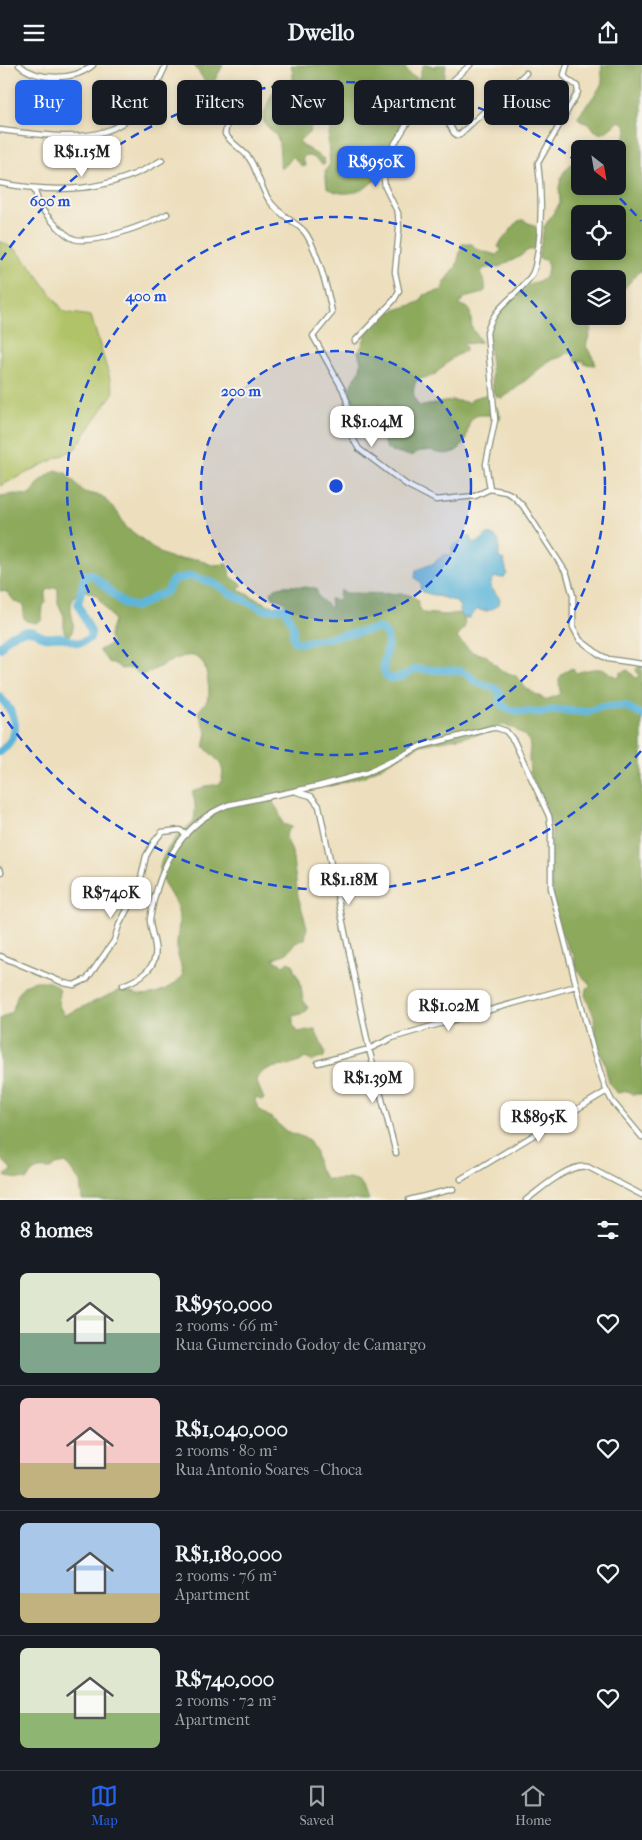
<!DOCTYPE html>
<meta charset="utf-8">
<style>
:root{--surface:#171b24;--page:#242831;--text:#f1f3f6;--muted:#9ea1a6;--line:#363941;--accent:#2563eb}
body{margin:0;font-family:"IM FELL French Canon",serif;background:var(--page);color:var(--text);height:100vh;display:flex;flex-direction:column;font-size:19px;white-space:nowrap}
*{box-sizing:border-box;margin:0}
p{font-size:16px;color:var(--muted)}
.icon{flex:none;width:28px;height:28px;fill:none;stroke:currentColor;stroke-width:2;stroke-linecap:round;stroke-linejoin:round}
.map{position:relative;height:1135px;overflow:hidden}
.drawer{display:flex;flex-direction:column;background:var(--surface);flex:1}
.drawer>*{flex:none}
.top-card{position:absolute;left:15px;top:15px;width:612px;height:45px;display:flex;gap:10px}
.needle{width:32px;rotate:149deg}
.buttons{position:absolute;left:571px;top:75px;display:grid;gap:10px}
.buttons a{display:grid;place-items:center;width:55px;height:55px;border-radius:8px;background:var(--surface);box-shadow:0 2px 8px #0003;font-size:25px}
.price{position:absolute;translate:-50% -42px;padding:0 11px;border-radius:10px;background:#fff;color:#222;font-size:16px;line-height:32px;filter:drop-shadow(0 1px 2px #0008)}
.price::after{content:'';position:absolute;left:50%;top:30px;width:15px;height:11px;margin-left:-8px;background:inherit;clip-path:polygon(0 0,100% 0,50% 100%)}
.price.on{background:var(--accent);color:#fff}
ul{padding:0;list-style:none}
li{display:flex;align-items:center;gap:15px;height:125px;padding:0 20px}
li+li{border-top:1px solid var(--line)}
li span{display:grid;place-items:center;flex:none;width:140px;height:100px;border-radius:8px;color:#555}
li>.icon{margin-inline-start:auto}
span .icon{width:60px;height:60px;fill:#fffc;stroke-width:1}
li b{font-size:21px}
h2{display:flex;justify-content:space-between;align-items:center;height:60px;padding:0 20px;font-size:21px}
.pill{padding:0 18px;border-radius:8px;background:var(--surface);box-shadow:0 2px 8px #0003;font-size:18px;line-height:45px}
.pill.on{background:var(--accent);color:#fff}
header{display:flex;justify-content:space-between;align-items:center;height:65px;padding:0 20px;background:var(--surface);font-size:22px;font-weight:700}
.tabs{display:flex;justify-content:space-around;align-items:center;height:70px;border-top:1px solid var(--line);background:var(--surface);font-size:14px;color:var(--muted)}
.tabs a{display:grid;justify-items:center;gap:2px}
.tabs .on{color:var(--accent)}
.map>svg:first-child{display:block}
</style>
<header><svg class="icon" aria-label="menu" viewBox="0 0 24 24"><path d="M4 6h16M4 12h16M4 18h16"/></svg>Dwello<svg class="icon" aria-label="share" viewBox="0 0 24 24"><path d="M12 15V3M7 8l5-5 5 5M5 13v7h14v-7"/></svg></header>
<div class="map">
<svg width="642" height="1135" viewBox="0 0 642 1135">
<rect width="100%" height="100%" fill="#f7f3e8"/>
<filter id="ink" filterUnits="userSpaceOnUse"><feTurbulence type="fractalNoise" baseFrequency=".02" numOctaves="2"/><feDisplacementMap in="SourceGraphic" scale="10" xChannelSelector="R" yChannelSelector="G"/><feConvolveMatrix kernelMatrix="1 2 1 2 8 2 1 2 1" color-interpolation-filters="sRGB"/></filter>
<filter id="wash" filterUnits="userSpaceOnUse"><feTurbulence type="fractalNoise" baseFrequency=".0096" numOctaves="4" result="noise"/><feDisplacementMap in="SourceGraphic" scale="20" xChannelSelector="R" yChannelSelector="G"/><feGaussianBlur stdDeviation="1.12" result="paint"/><feColorMatrix in="noise" values="0 0 0 0 0 0 0 0 0 0 0 0 0 0 0 0 0 1.4 0 .05"/><feComposite in="paint" operator="in"/></filter>
<g filter="url(#wash)">
<rect width="100%" height="100%" fill="#eddfbd"/>
<path fill="#b1c367" stroke="#68804e" d="M 0,176 L 16,185 L 30,200 L 64,247 L 91,251 L 114,327 L 75,384 L 0,421 Z"/>
<path fill="#8ca95c" stroke="#567348" fill-rule="evenodd" d="M 194,0 L 223,0 L 215,15 L 208,21 Z
M 291,0 L 390,0 L 396,4 L 398,0 L 403,0 L 410,10 L 416,12 L 418,16 L 423,0 L 432,0 L 434,3 L 435,0 L 446,0 L 444,16 L 443,18 L 437,16 C 427,22 430,31 425,39 C 421,44 415,48 411,53 C 398,71 381,92 378,114 C 372,116 370,120 365,123 C 353,129 338,131 327,122 L 325,106 L 330,99 L 328,76 L 330,64 L 327,57 L 322,57 L 316,61 L 311,59 L 310,67 L 299,76 L 303,81 L 324,94 L 325,99 L 322,99 L 313,92 L 306,90 L 302,94 L 306,101 L 305,102 L 299,99 L 293,91 L 287,99 L 282,103 L 280,102 C 281,99 279,77 278,74 C 274,65 263,62 263,51 C 267,43 269,31 275,25 C 286,13 298,25 291,0 Z
M 602,0 L 642,0 L 642,206 L 640,206 L 618,230 L 618,214 L 580,214 L 580,251 L 602,251 L 592,261 L 586,281 L 595,296 L 595,300 L 584,299 L 585,296 L 576,296 L 572,288 L 568,288 L 561,292 L 549,296 L 509,329 L 501,333 L 496,331 L 493,327 L 488,268 L 493,254 L 522,223 L 543,214 L 547,209 L 548,201 L 545,195 L 538,193 L 544,162 L 560,138 L 559,122 L 563,108 L 571,99 L 580,98 L 580,121 L 618,121 L 618,84 L 608,84 L 623,73 L 627,68 L 626,60 L 620,56 C 613,60 609,66 601,69 L 594,65 L 590,59 L 582,57 L 577,52 C 584,43 596,30 601,20 C 604,13 600,7 602,0 ZM 580,149 L 618,149 L 618,186 L 580,186 Z
M 523,155 L 536,162 C 539,169 537,177 535,185 C 526,183 524,190 517,193 C 511,196 504,200 498,202 C 492,204 488,201 482,205 C 480,212 487,217 485,226 L 479,229 L 464,233 L 459,240 L 467,242 L 470,245 L 472,263 L 481,277 L 464,279 L 463,281 L 466,282 L 465,286 L 454,292 L 434,310 L 417,315 C 412,322 412,335 420,341 C 437,340 452,332 469,338 L 473,333 L 485,330 L 488,331 L 492,341 L 497,344 L 501,351 L 500,354 C 494,350 490,350 482,350 C 461,350 474,376 456,386 C 443,393 433,384 422,386 C 410,388 416,394 401,388 C 397,387 393,389 390,386 C 382,381 385,373 381,366 C 377,359 370,356 364,351 C 359,347 354,342 350,337 L 350,322 L 360,305 L 361,297 L 358,287 C 364,280 364,270 370,263 C 384,244 402,245 421,236 L 423,230 L 442,225 L 444,218 L 456,202 L 462,179 L 472,179 L 476,184 L 496,190 L 502,185 L 498,182 L 500,178 L 518,156 Z
M 56,405 L 66,408 L 84,427 L 102,431 L 118,448 L 126,462 L 160,488 L 174,494 L 197,494 L 212,500 L 227,499 L 231,512 L 243,520 L 239,522 L 239,525 L 269,540 L 289,542 L 284,537 L 273,532 L 271,527 C 279,516 303,523 316,523 L 318,531 L 330,543 L 331,542 L 330,534 L 336,535 L 339,534 L 340,525 L 345,528 L 405,529 L 412,531 L 418,535 L 419,542 L 423,548 L 445,550 L 459,548 L 464,553 L 465,561 L 457,573 L 472,587 L 487,591 L 501,605 L 516,611 L 521,616 L 525,623 L 546,635 L 560,629 L 559,614 L 563,608 L 572,603 L 576,608 C 590,604 603,600 614,611 L 620,612 L 620,608 L 628,605 L 636,613 L 639,611 L 636,604 L 639,601 L 642,601 L 642,1029 L 632,1029 L 628,1026 L 618,1028 L 613,1024 L 609,1017 L 604,997 L 595,975 L 594,951 L 585,930 L 586,924 L 591,919 C 581,912 574,904 574,891 L 556,861 L 550,804 L 552,761 L 530,707 L 529,693 L 530,681 L 529,676 L 524,670 L 513,663 L 503,660 L 484,668 L 420,680 L 365,711 L 341,718 L 343,717 L 280,731 L 272,736 L 278,745 L 283,759 L 292,762 L 287,767 L 286,772 L 292,787 L 298,831 L 307,862 L 305,874 L 296,878 L 287,888 L 273,894 L 283,900 L 287,897 L 293,899 L 294,905 L 300,916 L 303,935 L 308,943 L 305,948 L 293,951 L 293,960 L 298,967 L 315,965 L 325,987 L 324,992 L 312,996 L 305,993 C 290,1007 265,995 256,1015 L 264,1034 L 260,1035 L 256,1032 L 255,1036 L 259,1045 L 270,1052 L 286,1066 L 308,1074 L 316,1088 L 318,1102 L 326,1114 C 351,1115 360,1108 369,1135 L 82,1135 L 80,1117 L 66,1098 L 56,1100 L 50,1104 C 37,1103 33,1104 27,1115 L 6,1112 L 5,1110 L 11,1107 L 11,1104 L 0,1093 L 0,954 C 4,951 11,949 13,944 C 16,938 16,931 20,925 C 29,913 50,913 60,924 C 57,933 58,943 65,950 L 118,926 C 126,925 131,927 138,929 C 155,932 172,922 183,911 C 182,902 178,894 177,885 C 176,872 181,859 178,846 C 175,833 163,822 160,807 C 158,791 180,765 193,758 C 196,748 196,737 192,727 L 206,721 L 220,719 C 228,699 216,695 204,682 L 207,667 L 198,647 C 211,631 210,632 207,611 C 200,568 161,606 140,610 C 134,603 129,603 121,604 L 115,599 L 108,597 L 99,585 L 111,579 L 112,577 L 109,572 L 114,555 L 96,530 L 81,524 C 59,543 82,555 69,572 L 64,567 L 64,551 L 58,538 L 58,525 L 56,522 L 47,525 L 45,531 L 46,537 L 43,541 L 42,555 L 35,558 L 26,556 L 23,551 L 24,540 L 15,537 L 7,527 L 0,526 L 0,431 L 15,429 L 30,430 L 41,415 Z"/>
<path fill="#5db5da" stroke="#3e7987" d="M 487,469 C 504,473 498,480 499,493 L 504,495 L 507,509 L 503,513 L 496,512 L 492,515 L 490,521 L 500,534 L 499,539 C 492,544 487,549 478,544 L 469,553 L 465,553 L 460,549 L 460,542 L 455,536 L 423,527 L 420,523 L 421,518 L 415,513 L 416,505 L 432,499 L 445,489 L 451,490 L 453,487 L 451,482 L 464,475 L 466,471 L 471,472 L 472,476 L 475,478 L 479,477 Z"/>
<g fill="none" stroke-linecap="round" stroke-linejoin="round">
<path stroke="#5db5da" stroke-width="8" d="M 0,583 C 6,572 20,563 34,567 C 37,568 40,571 44,572 C 50,573 55,571 60,572 C 74,574 75,583 90,573 L 91,567 L 78,539 C 80,532 83,515 86,510 L 90,509 L 95,512 L 123,538 L 135,542 L 149,536 L 154,531 C 166,529 168,526 173,515 L 191,511 L 216,519 L 231,529 L 265,545 L 285,543 L 293,561 L 293,573 L 295,577 L 300,578 L 380,563 C 400,577 374,598 388,613 C 399,614 406,611 414,604 L 460,606 L 470,611 L 474,616 L 494,623 L 500,627 L 500,635 L 503,641 L 513,646 L 539,648 L 556,645 L 589,647 L 599,642 L 625,641 L 642,650
M 0,632 C 18,652 22,668 0,687"/>
</g>
</g>
<g filter="url(#ink)">
<g fill="none" stroke-linecap="round" stroke-linejoin="round">
<defs>
<path id="minor" d="M 19,0 C 38,16 74,16 93,0
M 442,27 L 449,59 L 454,68 L 457,70 L 460,69 L 526,8
M 243,48 L 227,58 L 225,69 C 231,78 242,84 249,93 C 258,106 260,122 269,135 C 277,148 292,155 303,165 C 316,179 329,229 332,248 L 313,271 L 343,325 L 347,336 L 349,367 L 359,384 L 407,420 L 436,435 L 475,431 L 490,424 L 506,427 L 512,430 L 523,441 L 567,509 L 573,531 L 573,562 L 580,575 L 600,590 L 608,594 L 642,599
M 0,65 C 79,74 129,86 166,0
M 0,118 C 58,129 110,127 162,95
M 34,123 C 36,130 38,136 41,142 C 46,151 64,170 74,174 C 95,180 148,159 167,149
M 355,276 L 394,235 L 399,226 L 395,207 L 399,164 L 398,148 L 385,122 L 382,99 L 410,54 L 470,0
M 490,424 L 486,399 L 495,355 L 487,268 C 493,241 517,232 531,211 C 536,204 536,194 538,186 C 542,155 542,128 538,98 L 578,27 L 577,21 L 566,13 L 564,10 L 567,0
M 297,727 L 311,731 L 319,741 L 369,984 L 396,1088
M 0,805 L 1,807
M 0,891 L 64,918 L 74,920 L 87,914 L 114,876 L 119,860 L 139,822 L 146,791 L 154,777 L 162,767 L 180,765 L 186,770
M 123,920 C 140,914 159,902 155,881 C 154,872 150,864 150,854 C 158,806 179,759 228,740 L 318,721 L 367,708 L 421,681 L 492,663 L 497,663 L 506,666 L 514,676 L 549,751 L 551,763 L 551,823 L 593,985 L 605,1022 L 612,1036 L 642,1072
M 318,998 L 369,984 L 392,973 L 429,962 L 576,921
M 461,1114 L 607,1026
M 409,1135 L 453,1124
M 526,1135 C 541,1124 569,1098 588,1102 L 642,1130"/>
</defs>
<use href="#minor" stroke="#868e78" stroke-width="7"/>
<use href="#minor" stroke="#fff" stroke-width="4.5"/>
</g>
</g>
<circle cx="336" cy="421" r="135" fill="#1d4ed8" fill-opacity=".12"/>
<g fill="none" stroke="#1d4ed8" stroke-width="2.5" stroke-dasharray="9 6">
<circle cx="336" cy="421" r="135"/>
<circle cx="336" cy="421" r="269"/>
<path d="M641 686A404 404 0 0 1 1 647M1 195A404 404 0 0 1 579 98M609 123A404 404 0 0 1 641 156"/>
</g>
<circle cx="336" cy="421" r="8" fill="#1d4ed8" stroke="#f7f3e8" stroke-width="2.5"/>
<g font-size="15" text-anchor="middle" font-weight="bold" fill="#1d4ed8" stroke="#f7f3e8" stroke-width="4" stroke-linejoin="round" paint-order="stroke">
<text x="50" y="141">600 m</text>
<text x="146" y="236">400 m</text>
<text x="241" y="331">200 m</text>
</g>
</svg>
<div class="buttons">
<a><svg class="needle" viewBox="-14 -14 28 28"><path d="M0-13l5 13h-10z" fill="#e53935"/><path d="M0 13l5-13h-10z" fill="#9ea1a6"/></svg></a>
<a><svg class="icon" aria-label="locate" viewBox="0 0 24 24"><circle cx="12" cy="12" r="6"/><path d="M12 2v4M12 18v4M2 12h4M18 12h4"/></svg></a>
<a><svg class="icon" aria-label="layers" viewBox="0 0 24 24"><path d="M12 4l9 5-9 5-9-5zM3 14l9 5 9-5"/></svg></a>
</div>
<b class="price" style="left:82px;top:113px">R$1.15M</b>
<b class="price on" style="left:376px;top:123px">R$950K</b>
<b class="price" style="left:372px;top:383px">R$1.04M</b>
<b class="price" style="left:349px;top:841px">R$1.18M</b>
<b class="price" style="left:111px;top:854px">R$740K</b>
<b class="price" style="left:449px;top:967px">R$1.02M</b>
<b class="price" style="left:373px;top:1039px">R$1.39M</b>
<b class="price" style="left:539px;top:1078px">R$895K</b>
<div class="top-card">
<a class="pill on">Buy</a>
<a class="pill">Rent</a>
<a class="pill">Filters</a>
<a class="pill">New</a>
<a class="pill">Apartment</a>
<a class="pill">House</a>
</div>
</div>
<section class="drawer">
<h2>8 homes<svg class="icon" aria-label="filters" viewBox="0 0 24 24"><path d="M4 7h16M4 17h16"/><circle cx="9" cy="7" r="2"/><circle cx="15" cy="17" r="2"/></svg></h2>
<ul>
<li><span style="background:linear-gradient(#dfe7d0 60%,#7fa58c 0)"><svg class="icon" aria-label="home" viewBox="0 0 24 24"><path d="M3 11l9-7 9 7M6 9v11h12V9"/></svg></span><div><b>R$950,000</b><p>2 rooms · 66 m²</p><p>Rua Gumercindo Godoy de Camargo</p></div><svg class="icon" aria-label="heart" viewBox="0 0 24 24"><path d="M12 20l-8-8c-3-5 5-10 8-4 3-6 11-1 8 4z"/></svg></li>
<li><span style="background:linear-gradient(#f6c9c9 65%,#c2b280 0)"><svg class="icon" aria-label="home" viewBox="0 0 24 24"><path d="M3 11l9-7 9 7M6 9v11h12V9"/></svg></span><div><b>R$1,040,000</b><p>2 rooms · 80 m²</p><p>Rua Antonio Soares - Choca</p></div><svg class="icon" aria-label="heart" viewBox="0 0 24 24"><path d="M12 20l-8-8c-3-5 5-10 8-4 3-6 11-1 8 4z"/></svg></li>
<li><span style="background:linear-gradient(#a9c7e8 70%,#c2b280 0)"><svg class="icon" aria-label="home" viewBox="0 0 24 24"><path d="M3 11l9-7 9 7M6 9v11h12V9"/></svg></span><div><b>R$1,180,000</b><p>2 rooms · 76 m²</p><p>Apartment</p></div><svg class="icon" aria-label="heart" viewBox="0 0 24 24"><path d="M12 20l-8-8c-3-5 5-10 8-4 3-6 11-1 8 4z"/></svg></li>
<li><span style="background:linear-gradient(#dfe7d0 65%,#8fb573 0)"><svg class="icon" aria-label="home" viewBox="0 0 24 24"><path d="M3 11l9-7 9 7M6 9v11h12V9"/></svg></span><div><b>R$740,000</b><p>2 rooms · 72 m²</p><p>Apartment</p></div><svg class="icon" aria-label="heart" viewBox="0 0 24 24"><path d="M12 20l-8-8c-3-5 5-10 8-4 3-6 11-1 8 4z"/></svg></li>
</ul>
</section>
<nav class="tabs">
<a class="on"><svg class="icon" aria-label="map" viewBox="0 0 24 24"><path d="M3 6l6-2 6 2 6-2v14l-6 2-6-2-6 2zM9 4v14M15 6v14"/></svg>Map</a>
<a><svg class="icon" aria-label="saved" viewBox="0 0 24 24"><path d="M7 4h10v16l-5-4-5 4z"/></svg>Saved</a>
<a><svg class="icon" aria-label="home" viewBox="0 0 24 24"><path d="M3 11l9-7 9 7M6 9v11h12V9"/></svg>Home</a>
</nav>
